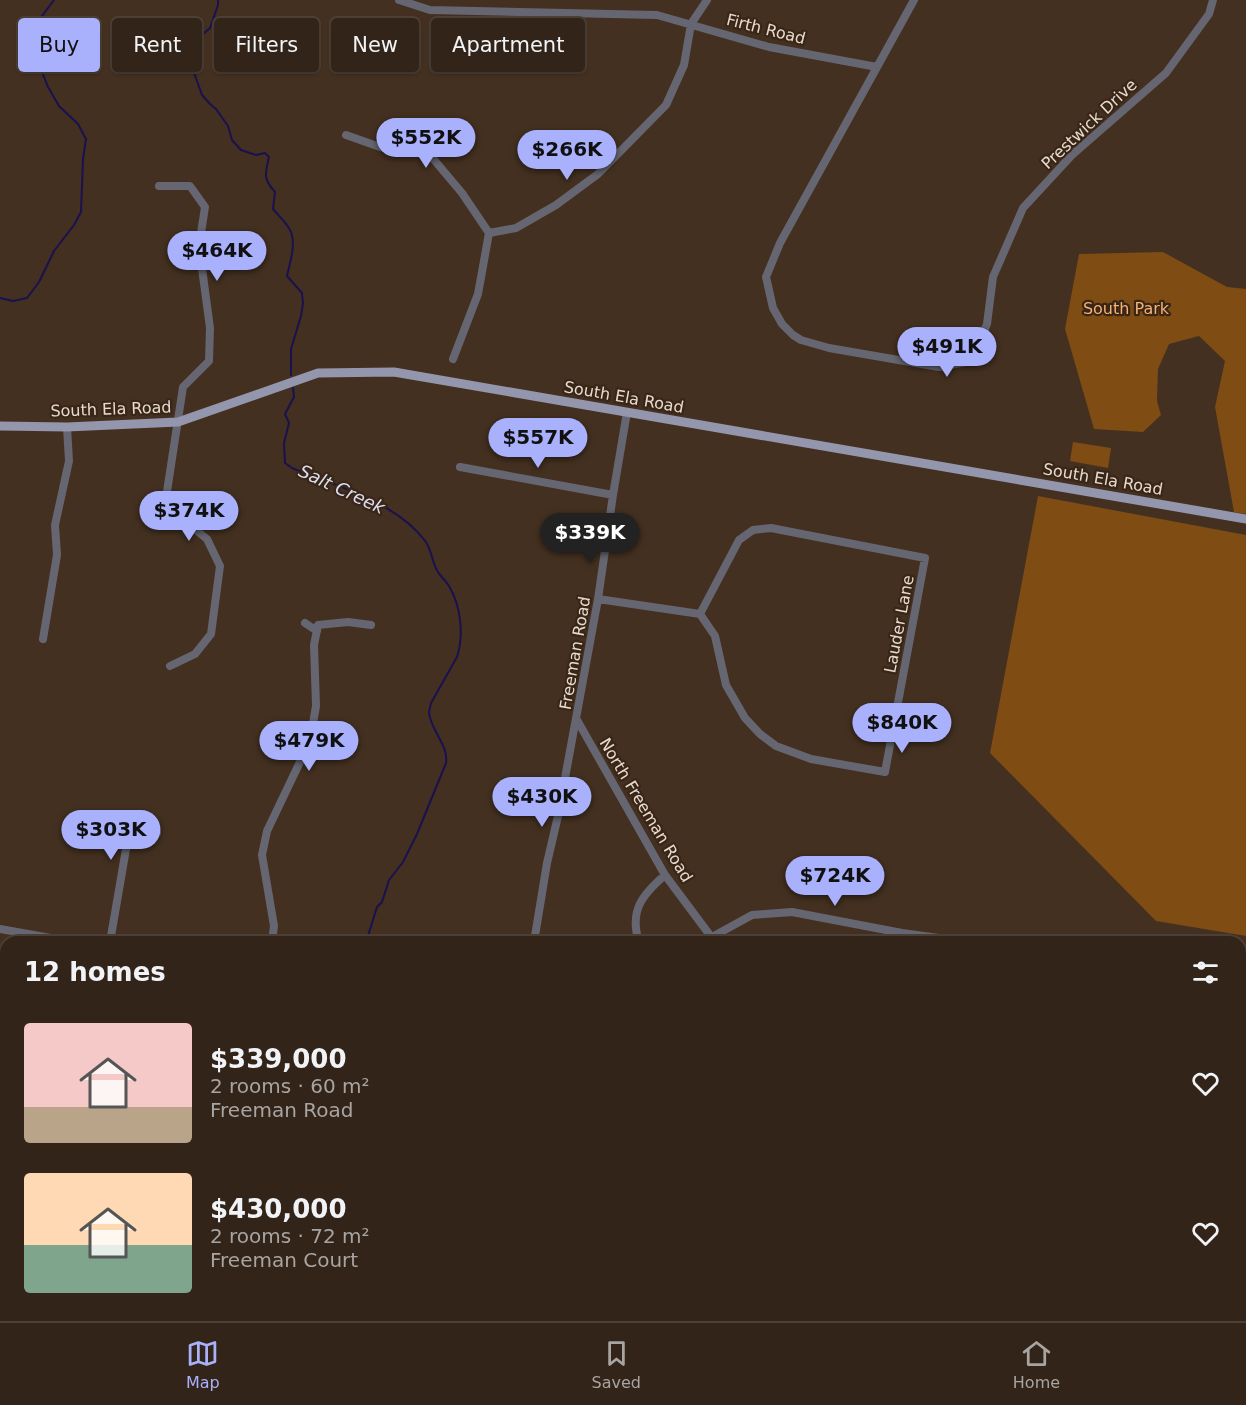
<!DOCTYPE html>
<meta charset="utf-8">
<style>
:root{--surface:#322418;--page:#3d3025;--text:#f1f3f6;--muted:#a8a4a2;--line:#4d4137;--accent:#a9b0fc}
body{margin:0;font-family:"DejaVu Sans",sans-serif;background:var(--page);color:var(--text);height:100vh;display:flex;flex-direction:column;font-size:22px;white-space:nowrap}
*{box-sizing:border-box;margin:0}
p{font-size:20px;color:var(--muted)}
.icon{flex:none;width:33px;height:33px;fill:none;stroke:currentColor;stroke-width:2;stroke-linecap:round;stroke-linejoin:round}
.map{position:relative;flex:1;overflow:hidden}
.sheet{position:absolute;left:0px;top:936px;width:1246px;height:386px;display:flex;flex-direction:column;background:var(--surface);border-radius:18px 18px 0 0;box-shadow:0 2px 4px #0004,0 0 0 2px var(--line)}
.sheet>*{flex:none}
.top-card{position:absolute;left:18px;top:18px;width:600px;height:54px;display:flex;gap:12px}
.price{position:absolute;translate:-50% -51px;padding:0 14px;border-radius:21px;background:var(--accent);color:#111;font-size:20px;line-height:39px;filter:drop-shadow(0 2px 3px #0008)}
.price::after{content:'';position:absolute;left:50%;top:36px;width:18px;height:14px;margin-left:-9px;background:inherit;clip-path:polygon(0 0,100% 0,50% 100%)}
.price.active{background:#222;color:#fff}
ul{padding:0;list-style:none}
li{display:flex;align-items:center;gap:18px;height:150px;padding:0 24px}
li span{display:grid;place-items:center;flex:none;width:168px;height:120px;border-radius:6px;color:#555}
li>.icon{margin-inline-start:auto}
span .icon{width:72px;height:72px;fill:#fffc;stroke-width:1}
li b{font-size:26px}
h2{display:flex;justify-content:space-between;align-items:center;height:72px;padding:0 24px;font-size:26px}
.pill{padding:0 21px;border-radius:6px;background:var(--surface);box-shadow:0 2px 4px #0004,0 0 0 2px var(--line);font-size:21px;line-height:54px}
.pill.active{background:var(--accent);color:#111}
.menu{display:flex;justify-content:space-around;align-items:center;height:84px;border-top:2px solid var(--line);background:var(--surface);font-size:16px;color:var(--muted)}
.menu a{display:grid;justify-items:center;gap:3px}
.menu .active{color:var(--accent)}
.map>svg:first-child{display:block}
</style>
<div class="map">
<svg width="1246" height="1321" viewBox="0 0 1246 1321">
<rect width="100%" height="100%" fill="#433020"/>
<path fill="#7f4c14" d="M 1163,252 L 1227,287 L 1246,289 L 1246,514 L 1234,512 L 1215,407 L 1225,361 L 1199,336 L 1169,344 L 1158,369 L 1157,401 L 1161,415 L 1143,432 L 1094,429 L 1065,329 L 1079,254 Z
M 1073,442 L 1111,448 L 1108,468 L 1070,461 Z
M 1038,496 L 1246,535 L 1246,936 L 1156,921 L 990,753 Z"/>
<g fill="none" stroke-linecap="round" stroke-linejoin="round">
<path stroke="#191150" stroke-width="2" d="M 218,0 L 218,5 L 210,28 L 195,41 L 192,67 L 202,95 L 210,104 L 216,109 L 228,126 L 232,140 L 241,150 L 256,155 L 265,153 L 269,157 C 265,174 263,179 275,192 L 273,209 C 279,216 288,224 291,232 C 296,245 290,262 287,276 L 302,293 L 303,303 L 301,316 L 291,349 L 291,375
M 0,298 L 13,301 L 27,298 L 39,282 L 54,251 L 74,225 L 81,212 L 83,159 L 86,139 L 78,124 L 59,106 L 48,87 L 40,67 L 31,53 L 28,39 L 30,32 L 54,0
M 293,388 L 294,397 L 285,414 L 289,423 L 284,443 L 285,463 L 292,468 C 336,486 397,502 426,542 C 432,551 432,563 438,572 C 441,577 446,581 449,586 C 461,606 464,635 457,657 L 431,703 C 431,704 429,711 429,712 C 430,730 449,745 446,763 L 417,834 L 403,862 L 389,880 L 382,902 L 377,907 L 366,942
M 425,1316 L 434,1321"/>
<path stroke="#656671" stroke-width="8" d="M 399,0 L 430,10 L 657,15 L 769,47 L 877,67
M 914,0 L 780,243 L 766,277 L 773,308 L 782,324 L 793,335 L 801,340 L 829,348 L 939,367 L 971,361 L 987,324 L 993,277 L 1023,208 L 1072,155 L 1166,73 L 1209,14 L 1213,0
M 346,135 L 380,147 L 430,155 L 462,193 L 489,233
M 159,186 L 190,186 L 205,207 L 199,246 L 210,328 L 209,361 L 183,387 L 166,498 L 180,517 L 207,539 L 220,566 L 211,634 L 195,654 L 170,666
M 453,359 L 478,294 L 489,233 L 516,228 L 556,205 L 598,174 L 666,105 L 684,65 L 691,24 L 707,0
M 460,467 L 613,495
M 771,528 L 925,558 L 885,772 L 811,759 L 776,746 L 760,734 L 745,718 L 726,685 L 715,636 L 700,614 L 739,540 L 753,530 Z
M 598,599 L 700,614
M 305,623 L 317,631
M 43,639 L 57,555 L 55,525 L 69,461 L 67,427
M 577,720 L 665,875 L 715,942
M 0,929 L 73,942
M 712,937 L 752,915 L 792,912 L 902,933 L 968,942
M 110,942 L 126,849 L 133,829 L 157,833
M 272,942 L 274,926 L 262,855 L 267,831 L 310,741 L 316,706 L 314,645 L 318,625 L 348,622 L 371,625
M 534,942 L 547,863 L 558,816 L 598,599 L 613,495 L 627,412
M 639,942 C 629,911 642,895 665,875
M 902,942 L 902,933
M 1240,991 L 1246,992
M 0,1142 L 6,1143
M 1240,1253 L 1246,1253
M 745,1316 L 765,1321
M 1075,1316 L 1092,1321
M 40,1321 L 41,1316
M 771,1321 L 773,1316
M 952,1321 L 953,1316
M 1222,1321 L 1223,1316"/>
<path stroke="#9396ac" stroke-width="9" d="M 0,426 L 67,427 L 178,422 L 318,373 L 394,372 L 1246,519"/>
</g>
<g text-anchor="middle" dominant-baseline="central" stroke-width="4.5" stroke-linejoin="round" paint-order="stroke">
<g font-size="16" fill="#e7dbd0" stroke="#392616">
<text transform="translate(766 29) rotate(14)">Firth Road</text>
<text transform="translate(1089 124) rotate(-43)">Prestwick Drive</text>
<text transform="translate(624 397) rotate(10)">South Ela Road</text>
<text transform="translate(111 409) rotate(-2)">South Ela Road</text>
<text transform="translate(1103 479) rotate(10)">South Ela Road</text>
<text transform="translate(899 624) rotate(-79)">Lauder Lane</text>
<text transform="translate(575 653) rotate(-80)">Freeman Road</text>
<text transform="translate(646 810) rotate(59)">North Freeman Road</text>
</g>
<g font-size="16" fill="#f4b173" stroke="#392616">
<text x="1126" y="308">South Park</text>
</g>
<g font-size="18" font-style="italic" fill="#daddf1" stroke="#392616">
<text transform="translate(342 489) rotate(25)">Salt Creek</text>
</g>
</g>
</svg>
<b class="price" style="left:426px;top:169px">$552K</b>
<b class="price" style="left:567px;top:181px">$266K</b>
<b class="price" style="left:217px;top:282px">$464K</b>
<b class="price" style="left:947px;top:378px">$491K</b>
<b class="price" style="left:538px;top:469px">$557K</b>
<b class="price" style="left:189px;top:542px">$374K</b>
<b class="price active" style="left:590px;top:564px">$339K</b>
<b class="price" style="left:902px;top:754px">$840K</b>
<b class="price" style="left:309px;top:772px">$479K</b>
<b class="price" style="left:542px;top:828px">$430K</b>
<b class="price" style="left:111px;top:861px">$303K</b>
<b class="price" style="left:835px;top:907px">$724K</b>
<div class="top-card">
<a class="pill active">Buy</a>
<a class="pill">Rent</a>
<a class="pill">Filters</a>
<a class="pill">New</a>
<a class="pill">Apartment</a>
</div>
<section class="sheet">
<h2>12 homes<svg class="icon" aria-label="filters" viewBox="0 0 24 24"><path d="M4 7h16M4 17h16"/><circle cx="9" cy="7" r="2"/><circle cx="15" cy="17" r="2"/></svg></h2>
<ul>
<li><span style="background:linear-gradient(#f6c9c9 70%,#b9a48a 0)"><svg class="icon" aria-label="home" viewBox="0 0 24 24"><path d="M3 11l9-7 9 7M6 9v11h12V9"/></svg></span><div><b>$339,000</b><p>2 rooms · 60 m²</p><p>Freeman Road</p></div><svg class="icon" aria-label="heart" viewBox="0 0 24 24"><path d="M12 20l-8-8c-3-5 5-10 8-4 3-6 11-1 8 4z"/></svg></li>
<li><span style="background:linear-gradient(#ffd9b3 60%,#7fa58c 0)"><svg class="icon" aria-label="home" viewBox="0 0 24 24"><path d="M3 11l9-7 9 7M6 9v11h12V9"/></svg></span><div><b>$430,000</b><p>2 rooms · 72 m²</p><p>Freeman Court</p></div><svg class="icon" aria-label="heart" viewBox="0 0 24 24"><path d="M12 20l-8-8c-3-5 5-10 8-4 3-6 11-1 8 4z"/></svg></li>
</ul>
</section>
</div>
<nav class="menu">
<a class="active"><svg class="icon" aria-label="map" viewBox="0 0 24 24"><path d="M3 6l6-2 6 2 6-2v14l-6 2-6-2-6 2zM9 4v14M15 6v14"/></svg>Map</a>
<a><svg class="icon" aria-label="saved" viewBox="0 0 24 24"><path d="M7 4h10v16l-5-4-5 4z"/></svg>Saved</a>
<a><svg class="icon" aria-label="home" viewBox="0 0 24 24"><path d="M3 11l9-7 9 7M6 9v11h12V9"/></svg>Home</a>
</nav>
